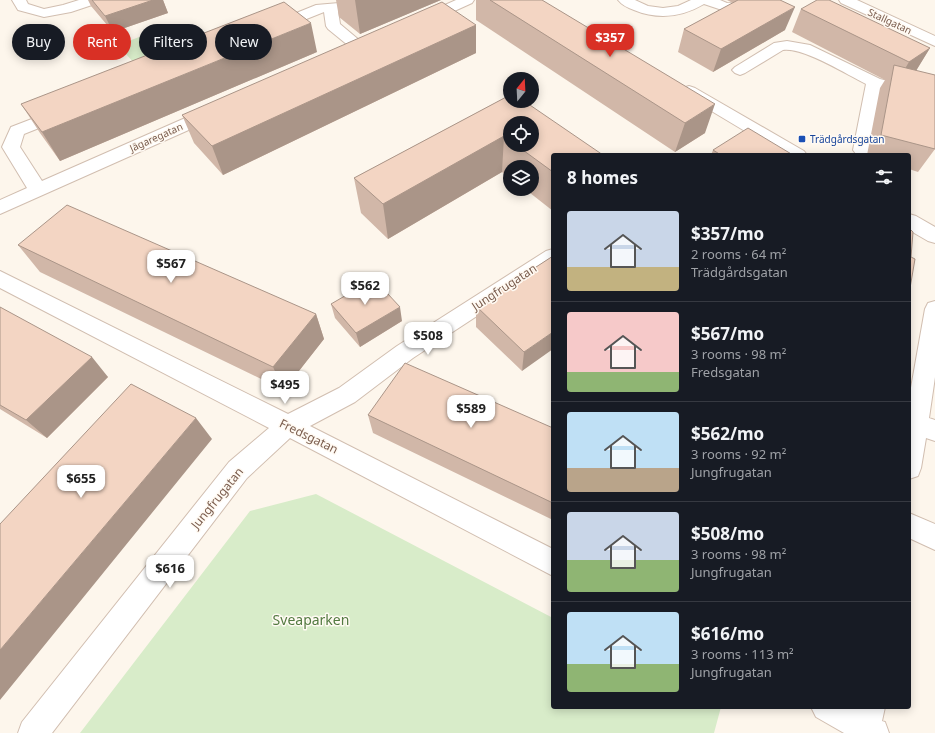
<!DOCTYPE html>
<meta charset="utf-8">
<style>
:root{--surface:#171b24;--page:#20242c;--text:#f1f3f6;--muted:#9ea1a6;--line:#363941;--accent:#d93025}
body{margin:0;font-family:"Noto Sans",sans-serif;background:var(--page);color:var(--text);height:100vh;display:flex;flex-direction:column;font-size:15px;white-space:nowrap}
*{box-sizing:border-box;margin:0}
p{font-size:13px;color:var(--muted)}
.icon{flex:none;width:22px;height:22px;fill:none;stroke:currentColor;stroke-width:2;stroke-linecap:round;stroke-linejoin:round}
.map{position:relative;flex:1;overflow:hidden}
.details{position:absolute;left:551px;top:153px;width:360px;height:556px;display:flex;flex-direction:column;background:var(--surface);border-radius:4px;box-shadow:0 2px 10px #0003}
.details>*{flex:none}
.guide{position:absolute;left:12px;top:24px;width:380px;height:36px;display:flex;gap:8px}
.needle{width:26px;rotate:18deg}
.controls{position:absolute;left:503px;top:72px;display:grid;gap:8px}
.controls a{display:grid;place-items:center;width:36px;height:36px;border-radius:50%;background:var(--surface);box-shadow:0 2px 10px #0003;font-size:20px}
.price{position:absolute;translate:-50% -34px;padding:0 9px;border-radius:8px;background:#fff;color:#222;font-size:13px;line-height:26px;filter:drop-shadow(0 1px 2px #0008)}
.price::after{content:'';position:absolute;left:50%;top:24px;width:12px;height:9px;margin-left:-6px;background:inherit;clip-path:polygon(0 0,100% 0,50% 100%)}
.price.current{background:var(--accent);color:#fff}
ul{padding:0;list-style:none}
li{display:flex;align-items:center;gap:12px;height:100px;padding:0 16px}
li+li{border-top:1px solid var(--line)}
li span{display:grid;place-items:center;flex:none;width:112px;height:80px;border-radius:4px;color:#555}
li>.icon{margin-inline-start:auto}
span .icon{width:48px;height:48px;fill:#fffc;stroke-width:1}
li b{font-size:17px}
h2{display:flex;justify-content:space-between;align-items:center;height:48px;padding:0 16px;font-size:17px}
.tag{padding:0 14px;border-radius:18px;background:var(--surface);box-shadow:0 2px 10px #0003;font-size:14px;line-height:36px}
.tag.current{background:var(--accent);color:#fff}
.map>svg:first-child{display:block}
</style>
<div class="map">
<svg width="935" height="733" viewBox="0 0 935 733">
<rect width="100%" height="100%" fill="#fdf6ec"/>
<path fill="#d8ecc9" d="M 171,25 L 188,42 L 134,63 L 118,45 Z
M 316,494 L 553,618 L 553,707 L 721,707 L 714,733 L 80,733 L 250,511 Z"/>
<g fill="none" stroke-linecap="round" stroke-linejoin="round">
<defs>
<path id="minor" d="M 12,0 L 26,0 L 28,4 L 44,9 L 63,5 L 79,0 L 100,0 L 98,3 L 71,12 L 44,17 L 18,10 Z
M 348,0 L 368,0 L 366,3 L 338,11 L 340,24 L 365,45 L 367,48 L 365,51 L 360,52 L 355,51 L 328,29 L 326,26 L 324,12 L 279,30 L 274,31 L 269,30 L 267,27 L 269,24 L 316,5 L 339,3 Z
M 456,0 L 474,0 L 472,3 L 428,23 L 423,24 L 418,23 L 416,20 L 418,17 Z
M 618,0 L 635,0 L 648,6 L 663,8 L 678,6 L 691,0 L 720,0 L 727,3 L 753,4 L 761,0 L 780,0 L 778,3 L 755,12 L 725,11 L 704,4 C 682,17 658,20 634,10 C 628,8 622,5 618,0 Z
M 839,0 L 857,0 L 935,36 L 935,46 L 841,3 Z
M 787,41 L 810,45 L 880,79 L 935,93 L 935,103 L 881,89 L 871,150 L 868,154 L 856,154 L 853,150 L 866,84 C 846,74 803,47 783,50 L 745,73 L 740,75 L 735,73 L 732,70 L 735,67 L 774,43 Z
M 689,86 L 695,88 L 804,151 L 807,155 L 785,155 L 683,94 L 681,91 L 683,88 Z
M 63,107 L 69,108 L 71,112 L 69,116 L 24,134 L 20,147 L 42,181 L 208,108 L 214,107 L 220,108 L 222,112 L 220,116 L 0,214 L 0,200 L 27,188 L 2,147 L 11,127 Z
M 909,214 L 916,216 L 935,227 L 935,243 L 928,241 L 909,230 Z
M 553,249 L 553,266 L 413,358 L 355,402 L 310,426 L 553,549 L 553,576 L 290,438 L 247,478 L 52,733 L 18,733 L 22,722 L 229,462 L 269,428 L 0,288 L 0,271 L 288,414 L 339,388 L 397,346 L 546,251 Z
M 935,301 L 935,377 L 929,418 L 935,420 L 935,441 L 926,438 L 921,468 L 918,476 L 909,479 L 909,399 L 925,309 L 928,303 Z
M 909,513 L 935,524 L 935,550 L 909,538 Z
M 811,707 L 885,707 L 882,721 L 885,722 L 889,733 L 844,733 L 816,717 Z"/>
</defs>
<use href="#minor" stroke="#d1beb0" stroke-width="2"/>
<use href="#minor" fill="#fff" fill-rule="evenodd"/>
</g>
<path fill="#d1b7a8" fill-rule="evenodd" d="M 88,0 L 163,0 L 168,13 L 113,32 L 91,6 Z
M 336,0 L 441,0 L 360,34 L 339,17 Z
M 476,0 L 542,0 L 705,133 L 675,152 L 476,20 Z
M 727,0 L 780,0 L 785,30 L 713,72 L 678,52 L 684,29 L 733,3 Z
M 801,9 L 930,48 L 916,70 L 935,149 L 918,172 L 909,169 L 909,155 L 867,155 L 880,88 L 885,80 L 792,32 Z
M 476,25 L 476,53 L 223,175 L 194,143 L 182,115 Z
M 317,52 L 60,161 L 40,133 L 21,104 Z
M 510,95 L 553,155 L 553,211 L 525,189 L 532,189 L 532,167 L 510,167 L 510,178 L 502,172 L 388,239 L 361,213 L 354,178 ZM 510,123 L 532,145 L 510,145 Z
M 713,150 L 793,155 L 711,155 Z
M 18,245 L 316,314 L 324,339 L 284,390 L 40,272 Z
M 553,256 L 522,371 L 476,327 L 476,306 Z
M 331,304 L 402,321 L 360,347 L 335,318 Z
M 0,307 L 108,377 L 47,438 L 0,409 Z
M 368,415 L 553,428 L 553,520 L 373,433 Z"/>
<path fill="#aa9588" d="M 153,0 L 163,0 L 168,13 L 113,32 L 105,16 Z
M 355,0 L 441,0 L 360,34 Z
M 795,7 L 785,30 L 713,72 L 721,49 Z
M 311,23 L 317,52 L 60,161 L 42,132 Z
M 476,25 L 476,53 L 223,175 L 212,146 Z
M 930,48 L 916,71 L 895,85 L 909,62 Z
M 715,104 L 705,133 L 675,152 L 685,123 Z
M 504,136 L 502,172 L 388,239 L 383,204 Z
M 400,307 L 402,321 L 360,347 L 356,333 Z
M 316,314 L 324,339 L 284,390 L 273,367 Z
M 553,332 L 553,349 L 522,371 L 524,352 Z
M 92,357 L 108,377 L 47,438 L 26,420 Z
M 196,418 L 212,439 L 0,700 L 0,650 Z"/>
<path fill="#f3d5c3" stroke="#aa9588" d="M 92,0 L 153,0 L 105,16 Z
M 490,0 L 542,0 L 715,104 L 685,123 Z
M 738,0 L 780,0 L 795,7 L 721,49 L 684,29 Z
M 817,0 L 829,0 L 930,48 L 909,62 L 801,9 Z
M 284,2 L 311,23 L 42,132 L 21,104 Z
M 442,2 L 476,25 L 212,146 L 182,115 Z
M 894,65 L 935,75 L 935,149 L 881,135 Z
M 510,95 L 510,101 L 524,101 L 603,155 L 553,155 L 553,172 L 516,145 L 532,145 L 532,123 L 510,123 L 510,140 L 504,136 L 383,204 L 354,178 Z
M 748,128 L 793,155 L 721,155 L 713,150 Z
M 67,205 L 316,314 L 273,367 L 18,245 Z
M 909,228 L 913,232 L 911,257 L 909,256 Z
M 553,256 L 553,332 L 524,352 L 476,306 Z
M 909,256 L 915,259 L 909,294 Z
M 374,279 L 400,307 L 356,333 L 331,304 Z
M 0,307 L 92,357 L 26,420 L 0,405 Z
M 405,363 L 553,428 L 553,503 L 368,415 Z
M 131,384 L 196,418 L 0,650 L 0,524 Z"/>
<rect fill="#1a4fb4" stroke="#fffaf3" stroke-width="1.5" x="798" y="135" width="8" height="8" rx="2"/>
<g text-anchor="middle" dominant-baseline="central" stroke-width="3" stroke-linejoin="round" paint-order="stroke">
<g font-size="10" fill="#7a5c4d" stroke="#fffaf3">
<text transform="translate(890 21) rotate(25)">Stallgatan</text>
<text transform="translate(156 137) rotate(-24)">Jägaregatan</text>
</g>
<g font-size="10" fill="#164399" stroke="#fffaf3" text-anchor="start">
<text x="810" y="139">Trädgårdsgatan</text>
</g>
<g font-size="12" fill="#7a5c4d" stroke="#fffaf3">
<text transform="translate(504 287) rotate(-33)">Jungfrugatan</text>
<text transform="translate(309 436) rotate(26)">Fredsgatan</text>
<text transform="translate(217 498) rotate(-51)">Jungfrugatan</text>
</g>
<g font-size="14" fill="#537a41" stroke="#fffaf3">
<text x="311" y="619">Sveaparken</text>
</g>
</g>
</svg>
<div class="controls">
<a><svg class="needle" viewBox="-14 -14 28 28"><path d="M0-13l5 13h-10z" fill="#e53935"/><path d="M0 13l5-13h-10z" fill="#9ea1a6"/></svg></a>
<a><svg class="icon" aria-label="locate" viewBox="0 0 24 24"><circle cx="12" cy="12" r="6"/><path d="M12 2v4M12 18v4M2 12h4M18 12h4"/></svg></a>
<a><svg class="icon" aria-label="layers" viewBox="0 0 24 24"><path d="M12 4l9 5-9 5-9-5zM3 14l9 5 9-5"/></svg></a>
</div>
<b class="price current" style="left:610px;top:58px">$357</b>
<b class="price" style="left:171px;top:284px">$567</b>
<b class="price" style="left:365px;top:306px">$562</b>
<b class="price" style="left:428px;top:356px">$508</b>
<b class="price" style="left:285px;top:405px">$495</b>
<b class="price" style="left:471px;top:429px">$589</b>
<b class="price" style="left:81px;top:499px">$655</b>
<b class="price" style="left:170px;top:589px">$616</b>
<div class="guide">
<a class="tag">Buy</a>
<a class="tag current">Rent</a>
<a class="tag">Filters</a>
<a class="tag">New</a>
</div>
<section class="details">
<h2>8 homes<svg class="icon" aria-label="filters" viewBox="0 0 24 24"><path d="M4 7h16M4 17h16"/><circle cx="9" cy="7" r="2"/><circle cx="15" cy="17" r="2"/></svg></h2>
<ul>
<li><span style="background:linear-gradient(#c9d6e8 70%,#c2b280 0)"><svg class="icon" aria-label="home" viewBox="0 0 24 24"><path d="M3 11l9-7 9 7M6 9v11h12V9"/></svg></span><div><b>$357/mo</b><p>2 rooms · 64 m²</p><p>Trädgårdsgatan</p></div></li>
<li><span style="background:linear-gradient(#f6c9c9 75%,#8fb573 0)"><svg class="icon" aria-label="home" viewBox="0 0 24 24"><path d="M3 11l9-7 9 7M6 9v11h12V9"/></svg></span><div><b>$567/mo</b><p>3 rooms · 98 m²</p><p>Fredsgatan</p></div></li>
<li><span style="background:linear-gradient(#bfe0f5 70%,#b9a48a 0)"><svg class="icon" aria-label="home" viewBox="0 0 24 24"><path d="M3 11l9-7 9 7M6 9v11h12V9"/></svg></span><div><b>$562/mo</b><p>3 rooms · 92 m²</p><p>Jungfrugatan</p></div></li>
<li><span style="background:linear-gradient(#c9d6e8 60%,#8fb573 0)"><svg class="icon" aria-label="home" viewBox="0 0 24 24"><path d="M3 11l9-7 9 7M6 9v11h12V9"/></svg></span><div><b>$508/mo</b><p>3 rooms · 98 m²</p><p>Jungfrugatan</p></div></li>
<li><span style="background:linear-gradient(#bfe0f5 65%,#8fb573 0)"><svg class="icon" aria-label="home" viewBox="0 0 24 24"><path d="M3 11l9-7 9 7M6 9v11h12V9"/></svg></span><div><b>$616/mo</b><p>3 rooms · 113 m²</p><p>Jungfrugatan</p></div></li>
</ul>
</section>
</div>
